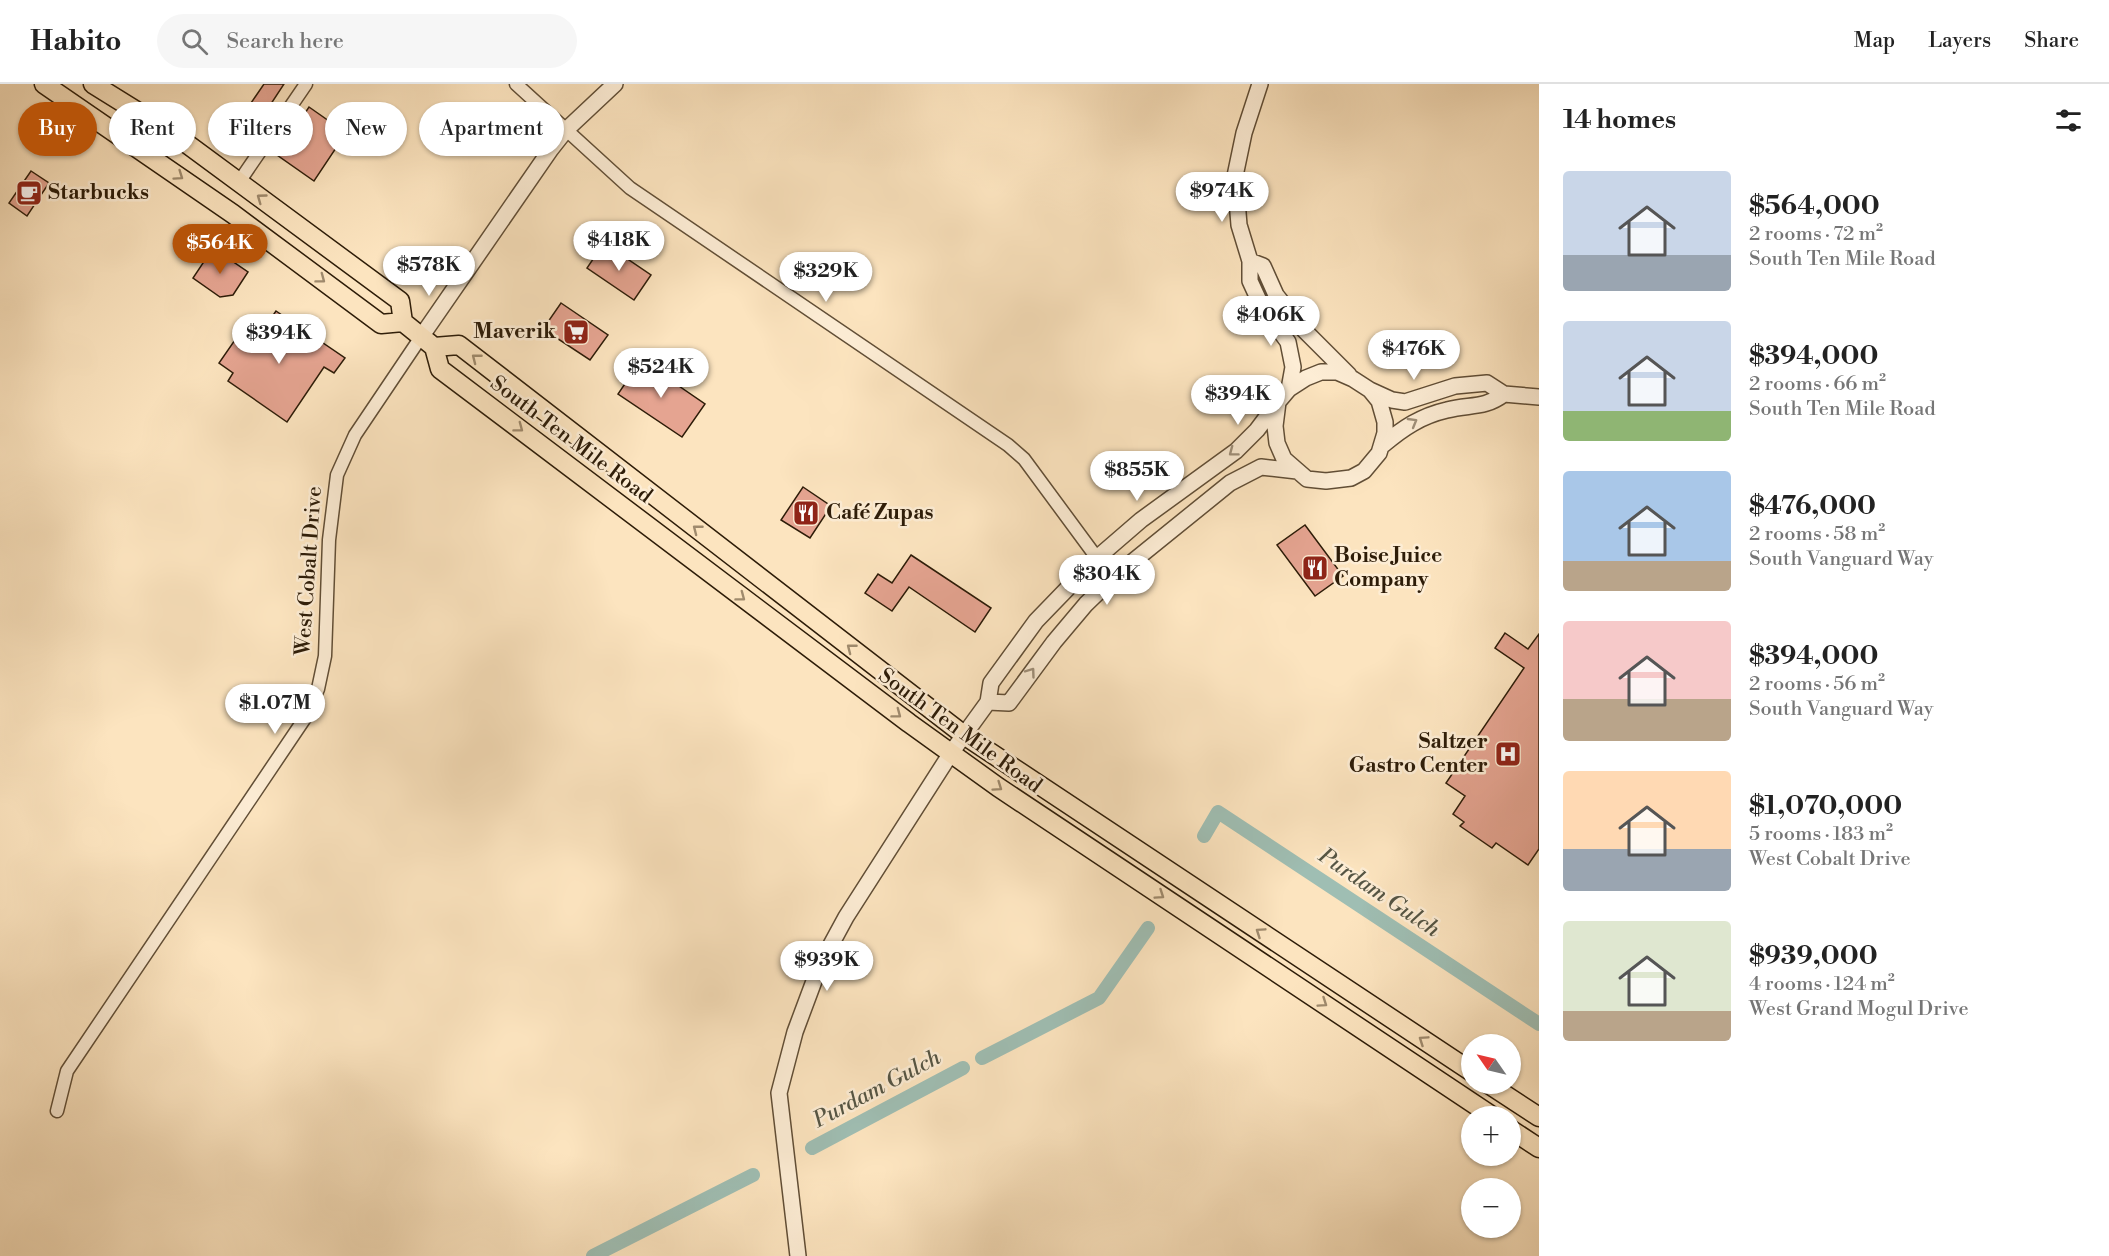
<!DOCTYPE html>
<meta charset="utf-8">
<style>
:root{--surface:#fff;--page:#f6f6f6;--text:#222;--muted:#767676;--line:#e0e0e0;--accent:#b45309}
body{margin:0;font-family:"Libre Bodoni",serif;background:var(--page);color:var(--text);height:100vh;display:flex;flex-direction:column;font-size:22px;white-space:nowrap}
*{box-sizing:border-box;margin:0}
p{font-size:20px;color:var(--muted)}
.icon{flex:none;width:33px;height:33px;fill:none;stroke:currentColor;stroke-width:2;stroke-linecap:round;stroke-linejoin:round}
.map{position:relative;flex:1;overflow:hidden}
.details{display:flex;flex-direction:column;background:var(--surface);width:570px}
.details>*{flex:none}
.guide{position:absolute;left:18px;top:18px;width:570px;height:54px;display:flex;gap:12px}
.needle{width:39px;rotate:304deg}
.fabs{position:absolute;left:1461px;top:950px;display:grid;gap:12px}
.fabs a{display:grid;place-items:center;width:60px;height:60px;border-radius:50%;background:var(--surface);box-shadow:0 2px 4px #0004;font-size:30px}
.price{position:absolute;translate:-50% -51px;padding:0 14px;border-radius:21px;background:#fff;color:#222;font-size:20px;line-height:39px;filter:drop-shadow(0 2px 3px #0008)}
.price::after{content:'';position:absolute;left:50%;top:36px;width:18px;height:14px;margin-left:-9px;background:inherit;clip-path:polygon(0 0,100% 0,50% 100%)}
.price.on{background:var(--accent);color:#fff}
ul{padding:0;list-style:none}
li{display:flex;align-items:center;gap:18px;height:150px;padding:0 24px}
li span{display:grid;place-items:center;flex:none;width:168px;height:120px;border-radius:6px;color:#555}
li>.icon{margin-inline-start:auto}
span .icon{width:72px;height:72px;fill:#fffc;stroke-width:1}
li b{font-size:26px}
h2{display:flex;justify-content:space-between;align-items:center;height:72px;padding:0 24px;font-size:26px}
.tag{padding:0 21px;border-radius:27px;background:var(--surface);box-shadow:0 2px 4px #0004;font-size:21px;line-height:54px}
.tag.on{background:var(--accent);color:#fff}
header{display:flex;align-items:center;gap:36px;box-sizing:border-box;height:84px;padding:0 30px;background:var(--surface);border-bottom:2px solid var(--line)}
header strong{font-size:28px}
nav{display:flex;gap:33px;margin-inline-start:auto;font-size:21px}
.search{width:420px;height:54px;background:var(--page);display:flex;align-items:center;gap:15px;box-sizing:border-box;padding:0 21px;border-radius:33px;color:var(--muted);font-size:22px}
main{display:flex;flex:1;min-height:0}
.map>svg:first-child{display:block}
</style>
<header>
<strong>Habito</strong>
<div class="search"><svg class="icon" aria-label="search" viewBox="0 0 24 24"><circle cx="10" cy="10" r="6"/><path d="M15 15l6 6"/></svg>Search here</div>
<nav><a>Map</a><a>Layers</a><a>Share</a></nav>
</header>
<main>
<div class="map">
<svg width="1539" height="1172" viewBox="0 0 1539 1172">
<rect width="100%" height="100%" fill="#fce4bf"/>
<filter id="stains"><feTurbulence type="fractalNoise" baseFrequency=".00333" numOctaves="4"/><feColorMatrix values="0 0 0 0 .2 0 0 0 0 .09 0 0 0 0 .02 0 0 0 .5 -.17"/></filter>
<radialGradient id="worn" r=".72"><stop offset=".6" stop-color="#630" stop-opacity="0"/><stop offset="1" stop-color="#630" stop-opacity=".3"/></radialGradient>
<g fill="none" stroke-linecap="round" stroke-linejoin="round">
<path stroke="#9fbeb3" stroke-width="14" d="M 1204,752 L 1218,728 L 1539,940
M 982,974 L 1099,914 L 1148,844
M 812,1064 L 963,984
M 593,1172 L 753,1091"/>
</g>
<path fill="#e5a491" stroke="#2d1c08" stroke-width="1.5" d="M 264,0 L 284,0 L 265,29 L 251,19 Z
M 309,23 L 346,49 L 314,97 L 277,71 Z
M 31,87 L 49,99 L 27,132 L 9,119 Z
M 604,159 L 651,191 L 634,216 L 587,184 Z
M 213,164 L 248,188 L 233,211 L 220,213 L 193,194 Z
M 561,219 L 608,251 L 590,276 L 543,245 Z
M 276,227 L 345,274 L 334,289 L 324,283 L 287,338 L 228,297 L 233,289 L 219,279 L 237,253 L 251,263 Z
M 641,276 L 705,320 L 682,353 L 618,310 Z
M 803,403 L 831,422 L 810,454 L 781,436 Z
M 1305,441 L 1343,492 L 1315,512 L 1277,461 Z
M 911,471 L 991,524 L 975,548 L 909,503 L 892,527 L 865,509 L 878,490 L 892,499 Z
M 1505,549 L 1528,565 L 1539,550 L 1539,765 L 1528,781 L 1496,759 L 1492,764 L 1460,742 L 1464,738 L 1453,730 L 1465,712 L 1446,699 L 1524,584 L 1495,564 Z"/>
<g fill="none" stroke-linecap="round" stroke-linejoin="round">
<defs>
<path id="minor" d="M 516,0 L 630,104 L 1008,361 L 1024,375 L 1097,474
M 239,98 L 306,0
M 57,1027 L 67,987 L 305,634 L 318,605 L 325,572 L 329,456 L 337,391 L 355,351 L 421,253"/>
<path id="tertiary" d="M 1260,0 L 1244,49 L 1235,92 L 1239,141 L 1250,177 L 1250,197 L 1261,221 L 1288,258 L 1293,283 L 1289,305
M 1250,177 L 1263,182 L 1276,211 L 1304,246 L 1349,291
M 421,253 L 551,65 L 566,46 L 615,0
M 1370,306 L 1392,316 L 1405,318 L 1455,302 L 1487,299 L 1504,310 L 1539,313
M 1383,361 C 1403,344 1421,332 1447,326 C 1470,320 1484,325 1504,310
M 988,618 L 1009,619 L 1054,558 L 1086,520 L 1115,492 L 1230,399 L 1261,383 L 1297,387
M 798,1172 L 779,1009 L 795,948 L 820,881 L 846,833 L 951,669 L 988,618 L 991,599 L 1036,537 L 1097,474 L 1141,436 L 1236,367 L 1257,346 L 1278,318 L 1289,305 L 1306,294 L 1321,288 L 1337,288 L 1353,295 L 1370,306 L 1379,317 L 1385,338 L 1385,349 L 1379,369 L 1364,387 L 1351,394 L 1326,397 L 1307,395 L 1284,375 L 1277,359 L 1275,342 L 1278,318"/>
<path id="primary" d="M 44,0 L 233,130 L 381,240 L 403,238
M 93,0 L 175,51 L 400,217 L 403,238 L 434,263 L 440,285 L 909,639 L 998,703 L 1492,1032
M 434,263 L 459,261 L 964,651 L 1472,988
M 1487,999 L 1539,1033
M 1510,1045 L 1539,1064"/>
</defs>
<use href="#minor" stroke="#614e36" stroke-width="15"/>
<use href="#tertiary" stroke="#614e36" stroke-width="18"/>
<use href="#primary" stroke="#2d1c08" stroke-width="21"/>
<use href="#minor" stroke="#fdedd5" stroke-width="12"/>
<use href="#tertiary" stroke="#fdedd5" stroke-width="15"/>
<use href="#primary" stroke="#fce4bf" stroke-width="18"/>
</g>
<defs><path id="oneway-chevron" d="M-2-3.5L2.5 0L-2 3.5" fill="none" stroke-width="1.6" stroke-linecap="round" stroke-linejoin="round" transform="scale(1.5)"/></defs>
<g stroke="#9f8a6d">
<use href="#oneway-chevron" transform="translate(179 92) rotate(35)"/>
<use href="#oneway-chevron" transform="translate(261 114) rotate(-144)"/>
<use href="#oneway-chevron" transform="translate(321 195) rotate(37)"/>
<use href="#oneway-chevron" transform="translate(476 274) rotate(-142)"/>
<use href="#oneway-chevron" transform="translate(519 344) rotate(37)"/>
<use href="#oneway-chevron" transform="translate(697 445) rotate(-142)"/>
<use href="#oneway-chevron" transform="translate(741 513) rotate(37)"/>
<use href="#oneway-chevron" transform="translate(851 564) rotate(-142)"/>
<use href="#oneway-chevron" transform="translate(897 630) rotate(37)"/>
<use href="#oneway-chevron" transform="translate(998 703) rotate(35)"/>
<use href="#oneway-chevron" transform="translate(1160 811) rotate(34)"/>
<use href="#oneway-chevron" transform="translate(1260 848) rotate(-146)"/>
<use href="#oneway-chevron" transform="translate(1323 919) rotate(34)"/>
<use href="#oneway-chevron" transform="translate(1423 956) rotate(-146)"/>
</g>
<g stroke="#9f8f79">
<use href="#oneway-chevron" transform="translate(1413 338) rotate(-30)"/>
<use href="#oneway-chevron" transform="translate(1233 368) rotate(143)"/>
<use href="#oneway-chevron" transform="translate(1031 588) rotate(-54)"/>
</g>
<defs>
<symbol id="cafe-square" viewBox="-11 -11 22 22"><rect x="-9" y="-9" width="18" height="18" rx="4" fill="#8f2418" stroke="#fdedd5"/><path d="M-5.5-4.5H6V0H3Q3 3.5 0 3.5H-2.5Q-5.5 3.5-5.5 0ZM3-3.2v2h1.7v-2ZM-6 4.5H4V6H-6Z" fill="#fff"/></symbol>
<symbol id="supermarket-square" viewBox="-11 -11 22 22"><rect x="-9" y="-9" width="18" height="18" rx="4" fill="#8f2418" stroke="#fdedd5"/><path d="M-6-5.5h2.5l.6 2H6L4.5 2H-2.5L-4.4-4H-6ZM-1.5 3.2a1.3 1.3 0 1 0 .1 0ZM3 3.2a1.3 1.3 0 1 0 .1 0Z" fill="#fff"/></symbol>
<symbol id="restaurant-square" viewBox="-11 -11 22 22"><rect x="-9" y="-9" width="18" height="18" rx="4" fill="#8f2418" stroke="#fdedd5"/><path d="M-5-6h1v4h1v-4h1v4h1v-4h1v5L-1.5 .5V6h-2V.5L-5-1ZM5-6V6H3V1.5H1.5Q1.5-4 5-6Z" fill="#fff"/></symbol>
<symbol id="hospital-square" viewBox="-11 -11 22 22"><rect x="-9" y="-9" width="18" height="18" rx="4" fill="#8f2418" stroke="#fdedd5"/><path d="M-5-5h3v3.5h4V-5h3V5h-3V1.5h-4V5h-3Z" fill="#fff"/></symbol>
</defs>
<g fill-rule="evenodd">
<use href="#cafe-square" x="14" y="94" width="30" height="30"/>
<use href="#supermarket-square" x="561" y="233" width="30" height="30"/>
<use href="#restaurant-square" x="791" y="414" width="30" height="30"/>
<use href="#restaurant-square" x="1300" y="469" width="30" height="30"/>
<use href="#hospital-square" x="1493" y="655" width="30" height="30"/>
</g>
<g text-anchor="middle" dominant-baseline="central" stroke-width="5" stroke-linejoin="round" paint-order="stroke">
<g font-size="21" font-weight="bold" fill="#2d1c08" stroke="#fdedd5" text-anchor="start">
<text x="48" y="109">Starbucks</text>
<text x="556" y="248" text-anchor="end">Maverik</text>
<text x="826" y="429">Café Zupas</text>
<text x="1334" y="472">Boise Juice<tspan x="1334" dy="24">Company</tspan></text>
<text x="1488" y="658" text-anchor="end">Saltzer<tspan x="1488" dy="24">Gastro Center</tspan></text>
</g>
<g font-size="21" fill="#2d1c08" stroke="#fdedd5">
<text transform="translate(571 356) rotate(37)">South Ten Mile Road</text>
<text transform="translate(309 487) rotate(-86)">West Cobalt Drive</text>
<text transform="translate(960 647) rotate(36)">South Ten Mile Road</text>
</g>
<g font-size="22" font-style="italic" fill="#554" stroke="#fdedd5">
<text transform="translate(1379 809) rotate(34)">Purdam Gulch</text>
<text transform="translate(877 1005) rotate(-28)">Purdam Gulch</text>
</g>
</g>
<rect width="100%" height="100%" filter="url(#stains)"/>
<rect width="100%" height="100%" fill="url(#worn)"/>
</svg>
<div class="fabs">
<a><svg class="needle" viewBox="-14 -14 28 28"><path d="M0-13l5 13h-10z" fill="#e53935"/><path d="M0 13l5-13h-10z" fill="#767676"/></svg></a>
<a>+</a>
<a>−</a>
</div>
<b class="price" style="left:1222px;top:139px">$974K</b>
<b class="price" style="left:619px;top:188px">$418K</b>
<b class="price on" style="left:220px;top:191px">$564K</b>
<b class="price" style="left:429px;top:213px">$578K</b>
<b class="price" style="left:826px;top:219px">$329K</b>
<b class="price" style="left:1271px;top:263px">$406K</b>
<b class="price" style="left:279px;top:281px">$394K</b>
<b class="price" style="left:1414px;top:297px">$476K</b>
<b class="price" style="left:661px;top:315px">$524K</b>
<b class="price" style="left:1238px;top:342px">$394K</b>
<b class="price" style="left:1137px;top:418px">$855K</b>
<b class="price" style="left:1107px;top:522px">$304K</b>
<b class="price" style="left:275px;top:651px">$1.07M</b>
<b class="price" style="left:827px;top:908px">$939K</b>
<div class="guide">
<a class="tag on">Buy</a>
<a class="tag">Rent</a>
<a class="tag">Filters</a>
<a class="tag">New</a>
<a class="tag">Apartment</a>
</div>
</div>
<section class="details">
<h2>14 homes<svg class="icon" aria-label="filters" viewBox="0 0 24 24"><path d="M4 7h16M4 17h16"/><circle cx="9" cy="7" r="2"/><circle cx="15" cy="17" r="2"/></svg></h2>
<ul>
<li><span style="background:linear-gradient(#c9d6e8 70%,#9aa5b1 0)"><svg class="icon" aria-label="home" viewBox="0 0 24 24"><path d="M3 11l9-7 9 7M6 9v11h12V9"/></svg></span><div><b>$564,000</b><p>2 rooms · 72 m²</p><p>South Ten Mile Road</p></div></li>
<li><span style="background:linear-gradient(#c9d6e8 75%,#8fb573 0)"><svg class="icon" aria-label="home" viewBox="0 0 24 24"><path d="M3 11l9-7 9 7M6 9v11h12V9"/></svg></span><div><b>$394,000</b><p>2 rooms · 66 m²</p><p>South Ten Mile Road</p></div></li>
<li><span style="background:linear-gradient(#a9c7e8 75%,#b9a48a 0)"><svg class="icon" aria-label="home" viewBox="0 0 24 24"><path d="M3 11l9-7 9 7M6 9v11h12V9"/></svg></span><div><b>$476,000</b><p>2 rooms · 58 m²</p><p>South Vanguard Way</p></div></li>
<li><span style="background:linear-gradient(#f6c9c9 65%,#b9a48a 0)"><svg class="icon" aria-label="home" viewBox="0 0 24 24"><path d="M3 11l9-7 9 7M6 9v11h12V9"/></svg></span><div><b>$394,000</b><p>2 rooms · 56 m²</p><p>South Vanguard Way</p></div></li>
<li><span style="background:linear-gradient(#ffd9b3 65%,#9aa5b1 0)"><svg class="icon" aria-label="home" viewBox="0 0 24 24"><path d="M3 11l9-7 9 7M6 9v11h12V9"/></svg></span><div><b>$1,070,000</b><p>5 rooms · 183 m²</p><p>West Cobalt Drive</p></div></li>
<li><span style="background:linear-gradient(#dfe7d0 75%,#b9a48a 0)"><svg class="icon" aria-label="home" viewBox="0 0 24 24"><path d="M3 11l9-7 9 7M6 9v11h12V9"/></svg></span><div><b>$939,000</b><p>4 rooms · 124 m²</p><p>West Grand Mogul Drive</p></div></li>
</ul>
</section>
</main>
